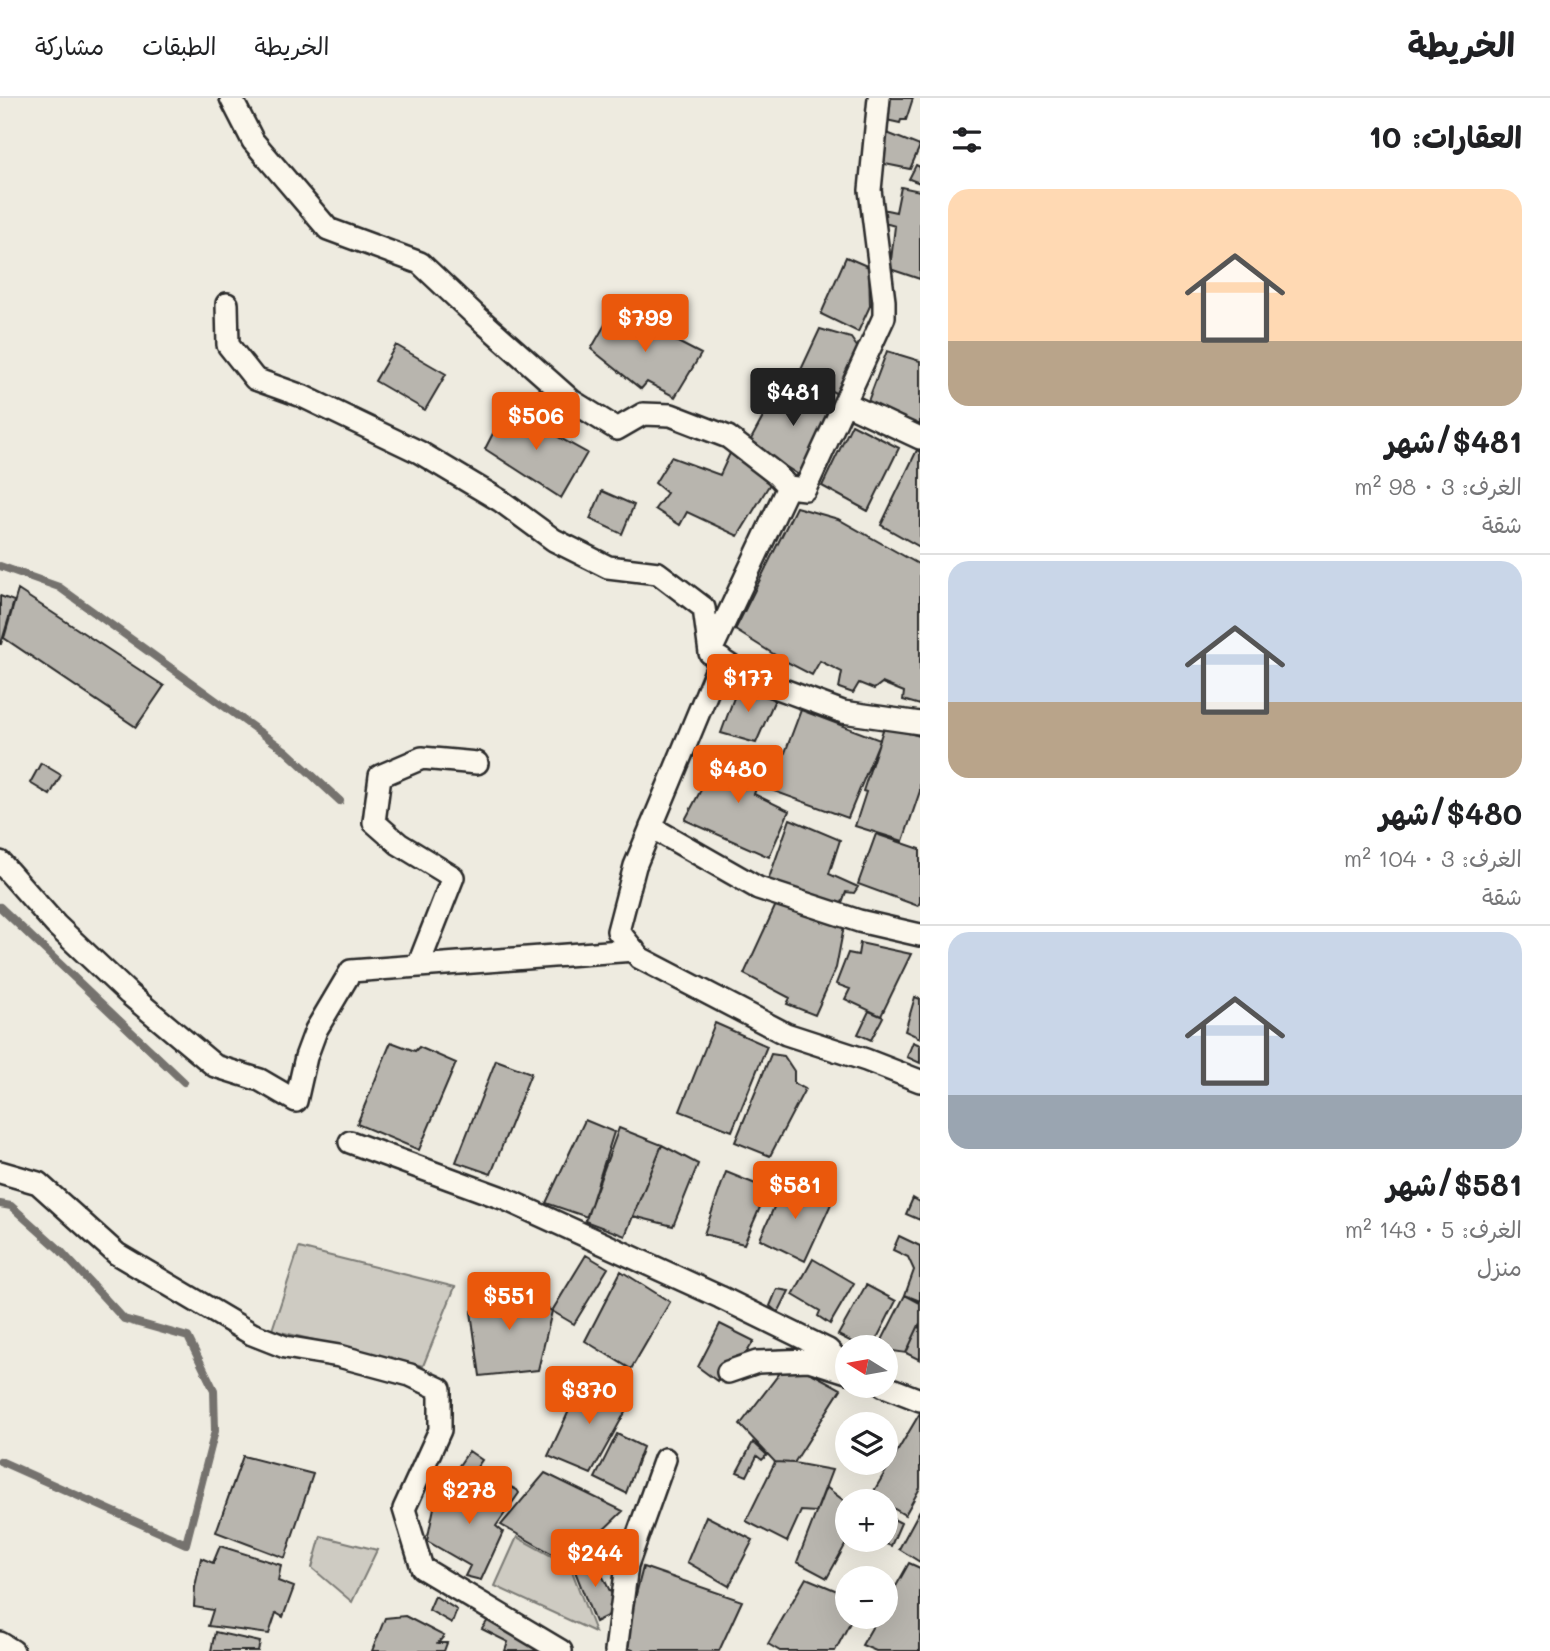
<!DOCTYPE html>
<html lang="ar">
<meta charset="utf-8">
<style>
:root{--surface:#fff;--page:#f2f2f2;--text:#202124;--muted:#757577;--line:#e0e0e0;--accent:#ea580c}
body{margin:0;font-family:Mali,"Playpen Sans Arabic",sans-serif;background:var(--page);color:var(--text);direction:rtl;height:100vh;display:flex;flex-direction:column;font-size:26px;white-space:nowrap}
*{box-sizing:border-box;margin:0}
p{font-size:23px;color:var(--muted)}
.icon{flex:none;width:38px;height:38px;fill:none;stroke:currentColor;stroke-width:2;stroke-linecap:round;stroke-linejoin:round}
.map{position:relative;flex:1;overflow:hidden;direction:ltr}
.details{display:flex;flex-direction:column;background:var(--surface);width:630px}
.details>*{flex:none}
.needle{width:46px;rotate:281deg}
.tools{position:absolute;left:835px;top:1237px;display:grid;gap:14px}
.tools a{display:grid;place-items:center;width:63px;height:63px;border-radius:50%;background:var(--surface);box-shadow:0 7px 28px #0002;font-size:35px}
.price{position:absolute;translate:-50% -60px;padding:0 16px;border-radius:7px;background:var(--accent);color:#fff;font-size:23px;line-height:46px;filter:drop-shadow(0 2px 4px #0008)}
.price::after{content:'';position:absolute;left:50%;top:42px;width:21px;height:16px;margin-left:-10px;background:inherit;clip-path:polygon(0 0,100% 0,50% 100%)}
.price.on{background:#222;color:#fff}
ul{padding:0;list-style:none}
li{display:grid;align-content:center;gap:14px;height:371px;padding:0 28px}
li+li{border-top:2px solid var(--line)}
li span{display:grid;place-items:center;height:217px;border-radius:21px;color:#555}
li>.icon{margin-inline-start:auto}
span .icon{width:126px;height:126px;fill:#fffc;stroke-width:1}
li b{font-size:30px}
h2{display:flex;justify-content:space-between;align-items:center;height:84px;padding:0 28px;font-size:30px}
header{display:flex;align-items:center;gap:42px;box-sizing:border-box;height:98px;padding:0 35px;background:var(--surface);border-bottom:2px solid var(--line)}
header strong{font-size:33px}
nav{display:flex;gap:38px;margin-inline-start:auto;font-size:24px}
main{display:flex;flex:1;min-height:0}
.map>svg:first-child{display:block}
</style>
<header>
<strong>الخريطة</strong>
<nav><a>الخريطة</a><a>الطبقات</a><a>مشاركة</a></nav>
</header>
<main>
<section class="details">
<h2>العقارات: 10<svg class="icon" aria-label="filters" viewBox="0 0 24 24"><path d="M4 7h16M4 17h16"/><circle cx="9" cy="7" r="2"/><circle cx="15" cy="17" r="2"/></svg></h2>
<ul>
<li><span style="background:linear-gradient(#ffd9b3 70%,#b9a48a 0)"><svg class="icon" aria-label="home" viewBox="0 0 24 24"><path d="M3 11l9-7 9 7M6 9v11h12V9"/></svg></span><div><b>$481/شهر</b><p>الغرف: 3 · 98 m²</p><p>شقة</p></div></li>
<li><span style="background:linear-gradient(#c9d6e8 65%,#b9a48a 0)"><svg class="icon" aria-label="home" viewBox="0 0 24 24"><path d="M3 11l9-7 9 7M6 9v11h12V9"/></svg></span><div><b>$480/شهر</b><p>الغرف: 3 · 104 m²</p><p>شقة</p></div></li>
<li><span style="background:linear-gradient(#c9d6e8 75%,#9aa5b1 0)"><svg class="icon" aria-label="home" viewBox="0 0 24 24"><path d="M3 11l9-7 9 7M6 9v11h12V9"/></svg></span><div><b>$581/شهر</b><p>الغرف: 5 · 143 m²</p><p>منزل</p></div></li>
</ul>
</section>
<div class="map">
<svg width="920" height="1553" viewBox="0 0 920 1553">
<rect width="100%" height="100%" fill="#eeebe0"/>
<filter id="ink" filterUnits="userSpaceOnUse"><feTurbulence type="fractalNoise" baseFrequency=".0143" numOctaves="2"/><feDisplacementMap in="SourceGraphic" scale="14" xChannelSelector="R" yChannelSelector="G"/><feConvolveMatrix kernelMatrix="1 2 1 2 8 2 1 2 1" color-interpolation-filters="sRGB"/></filter>
<g filter="url(#ink)">
<path fill="#cecbc2" stroke="#7c7b76" stroke-width="2" d="M 299,1150 L 455,1189 L 423,1268 L 272,1232 Z
M 321,1438 L 377,1452 L 352,1504 L 312,1470 Z
M 517,1439 L 570,1468 L 595,1534 L 495,1488 Z"/>
<g fill="none" stroke-linecap="round" stroke-linejoin="round">
<path stroke="#74726e" stroke-width="8" d="M 0,468 L 59,489 L 286,653 L 340,703
M 0,809 L 184,984
M 0,1106 L 11,1108 L 59,1151 L 124,1221 L 188,1239 L 214,1292 L 215,1333 L 186,1446 L 0,1363"/>
</g>
<path fill="#b8b5ae" stroke="#2b2b2b" stroke-width="2" d="M 888,0 L 913,0 L 906,22 L 901,22 L 900,25 L 882,21 Z
M 887,35 L 920,48 L 910,71 L 880,65 Z
M 916,67 L 920,69 L 920,85 L 909,81 Z
M 901,89 L 920,93 L 920,181 L 890,171 L 895,128 L 881,124 L 882,111 L 896,114 Z
M 846,159 L 869,169 L 870,208 L 858,234 L 821,216 Z
M 614,211 L 701,256 L 675,299 L 647,284 L 641,291 L 591,251 Z
M 820,231 L 851,240 L 860,253 L 841,298 L 799,276 Z
M 396,247 L 446,276 L 425,312 L 375,283 Z
M 887,253 L 920,263 L 920,327 L 867,306 Z
M 781,286 L 836,308 L 802,379 L 749,345 Z
M 506,310 L 587,355 L 561,400 L 485,351 Z
M 852,326 L 899,350 L 868,413 L 822,388 Z
M 917,352 L 920,354 L 920,449 L 881,427 Z
M 731,353 L 776,376 L 738,438 L 687,414 L 680,427 L 655,411 L 667,395 L 655,385 L 671,359 L 720,377 Z
M 602,393 L 634,407 L 622,436 L 590,421 Z
M 796,409 L 838,421 L 920,467 L 920,607 L 903,602 L 904,594 L 882,585 L 874,591 L 859,585 L 853,595 L 839,590 L 842,574 L 820,563 L 812,577 L 783,562 L 735,532 Z
M 18,492 L 164,588 L 136,629 L 4,540 Z
M 0,498 L 14,503 L 1,546 L 0,546 Z
M 739,586 L 776,599 L 756,645 L 721,635 Z
M 801,612 L 880,642 L 848,720 L 771,692 Z
M 884,629 L 920,638 L 920,693 L 903,743 L 855,728 L 866,694 L 863,693 Z
M 721,654 L 766,666 L 754,696 L 789,713 L 769,759 L 685,722 Z
M 41,665 L 61,677 L 50,697 L 30,685 Z
M 790,721 L 840,742 L 829,776 L 858,789 L 854,795 L 846,794 L 840,810 L 768,783 Z
M 876,736 L 920,751 L 920,804 L 918,808 L 858,786 Z
M 779,800 L 844,828 L 836,870 L 815,917 L 787,906 L 790,900 L 744,876 Z
M 860,845 L 911,856 L 881,918 L 845,901 L 850,891 L 836,886 L 848,855 L 858,857 Z
M 915,899 L 920,901 L 920,940 L 905,933 Z
M 869,913 L 883,919 L 871,942 L 858,936 Z
M 715,925 L 767,948 L 732,1033 L 680,1013 Z
M 391,944 L 415,953 L 419,949 L 456,965 L 419,1052 L 357,1026 Z
M 913,944 L 920,947 L 920,965 L 907,959 Z
M 771,956 L 784,958 L 794,973 L 794,985 L 805,991 L 770,1058 L 735,1044 Z
M 496,962 L 531,975 L 491,1076 L 456,1064 Z
M 585,1022 L 614,1034 L 587,1119 L 546,1105 Z
M 619,1030 L 662,1047 L 625,1138 L 585,1123 Z
M 662,1047 L 698,1066 L 673,1128 L 633,1118 Z
M 726,1074 L 768,1091 L 744,1146 L 704,1136 Z
M 785,1084 L 831,1106 L 805,1163 L 760,1141 Z
M 913,1100 L 920,1104 L 920,1122 L 906,1116 Z
M 899,1138 L 920,1148 L 920,1203 L 905,1197 L 914,1172 L 908,1159 L 893,1152 Z
M 586,1157 L 608,1170 L 574,1226 L 552,1213 Z
M 813,1161 L 854,1185 L 830,1226 L 818,1218 L 820,1213 L 793,1197 Z
M 621,1173 L 670,1204 L 631,1271 L 585,1243 Z
M 501,1185 L 552,1213 L 538,1272 L 480,1278 L 471,1214 Z
M 866,1187 L 896,1203 L 872,1250 L 864,1250 L 838,1237 Z
M 777,1191 L 789,1193 L 778,1215 L 770,1208 Z
M 905,1197 L 920,1205 L 920,1225 L 906,1255 L 886,1252 L 886,1250 L 878,1250 Z
M 920,1225 L 920,1262 L 906,1255 Z
M 720,1226 L 754,1243 L 736,1271 L 726,1266 L 717,1283 L 698,1269 Z
M 789,1263 L 841,1291 L 794,1365 L 775,1364 L 740,1327 Z
M 585,1278 L 632,1302 L 591,1376 L 548,1358 Z
M 920,1315 L 920,1390 L 905,1417 L 886,1406 L 886,1404 L 880,1404 L 871,1398 Z
M 617,1336 L 643,1349 L 626,1395 L 595,1380 Z
M 753,1344 L 767,1357 L 762,1362 L 757,1358 L 747,1378 L 737,1374 Z
M 469,1353 L 482,1362 L 472,1376 L 458,1369 Z
M 243,1358 L 313,1376 L 285,1460 L 216,1434 Z
M 775,1364 L 794,1365 L 832,1372 L 816,1414 L 801,1413 L 787,1444 L 746,1423 Z
M 545,1375 L 623,1413 L 569,1465 L 501,1427 Z
M 503,1385 L 517,1392 L 519,1395 L 496,1428 L 503,1434 L 481,1482 L 465,1478 L 470,1468 L 427,1443 L 435,1405 L 446,1388 L 452,1395 L 456,1387 L 490,1408 Z
M 826,1389 L 847,1405 L 848,1442 L 827,1480 L 797,1464 Z
M 920,1412 L 920,1464 L 899,1451 Z
M 886,1417 L 901,1425 L 891,1448 L 876,1442 L 886,1442 Z
M 706,1418 L 753,1442 L 729,1488 L 687,1464 Z
M 220,1448 L 281,1467 L 278,1483 L 294,1489 L 283,1519 L 276,1515 L 269,1536 L 208,1528 L 213,1512 L 194,1509 L 195,1489 L 201,1460 L 213,1465 Z
M 592,1457 L 615,1503 L 611,1516 L 595,1524 L 573,1468 Z
M 909,1465 L 920,1470 L 920,1553 L 876,1553 L 862,1547 L 878,1519 L 886,1519 L 886,1506 Z
M 643,1469 L 742,1503 L 719,1553 L 635,1553 L 623,1548 Z
M 806,1480 L 847,1497 L 847,1519 L 853,1519 L 835,1553 L 780,1553 L 768,1546 Z
M 435,1498 L 457,1512 L 452,1525 L 429,1512 Z
M 492,1516 L 561,1553 L 505,1553 L 508,1544 L 482,1531 Z
M 405,1518 L 444,1538 L 438,1545 L 447,1545 L 444,1553 L 372,1553 L 385,1520 Z
M 215,1534 L 260,1544 L 258,1553 L 211,1553 Z"/>
<g fill="none" stroke-linecap="round" stroke-linejoin="round">
<defs>
<path id="minor" d="M 231,0 L 253,43 L 328,131 L 420,165 L 473,215 L 572,303 L 617,331 L 643,316 L 671,317 L 728,339 L 776,376 L 788,389
M 227,206 L 228,247 L 255,281 L 302,298 L 419,354 L 501,403 L 554,442 L 608,469 L 658,475 L 704,510 L 710,555
M 845,305 L 920,340
M 710,555 L 788,389 L 805,391 L 884,219 L 884,203 L 870,92 L 879,0
M 710,555 L 748,579 L 843,614 L 920,625
M 721,561 L 635,768 L 618,833 L 640,860 L 786,936 L 866,962 L 920,983
M 651,729 L 758,790 L 859,823 L 920,837
M 0,764 L 56,827 L 129,896 L 215,968 L 260,982 L 296,1003 L 306,959 L 316,932 L 351,873 L 634,852
M 418,868 L 453,779 L 399,746 L 374,724 L 380,678 L 422,660 L 477,665
M 350,1044 L 505,1101 L 720,1199 L 828,1252 L 847,1271
M 0,1074 L 38,1085 L 117,1156 L 252,1236 L 285,1249 L 339,1258 L 410,1277 L 440,1291 L 440,1332 L 404,1411 L 422,1470 L 561,1553
M 728,1274 L 757,1264 L 809,1262 L 847,1274
M 884,1288 L 920,1302
M 0,1545 L 13,1553
M 616,1553 L 627,1467 L 665,1361"/>
</defs>
<use href="#minor" stroke="#2b2b2b" stroke-width="26"/>
<use href="#minor" stroke="#fbf7ec" stroke-width="21"/>
</g>
</g>
</svg>
<div class="tools">
<a><svg class="needle" viewBox="-14 -14 28 28"><path d="M0-13l5 13h-10z" fill="#e53935"/><path d="M0 13l5-13h-10z" fill="#757577"/></svg></a>
<a><svg class="icon" aria-label="layers" viewBox="0 0 24 24"><path d="M12 4l9 5-9 5-9-5zM3 14l9 5 9-5"/></svg></a>
<a>+</a>
<a>−</a>
</div>
<b class="price" style="left:645px;top:256px">$799</b>
<b class="price on" style="left:793px;top:330px">$481</b>
<b class="price" style="left:536px;top:354px">$506</b>
<b class="price" style="left:748px;top:616px">$177</b>
<b class="price" style="left:738px;top:707px">$480</b>
<b class="price" style="left:795px;top:1123px">$581</b>
<b class="price" style="left:509px;top:1234px">$551</b>
<b class="price" style="left:589px;top:1328px">$370</b>
<b class="price" style="left:469px;top:1428px">$278</b>
<b class="price" style="left:595px;top:1491px">$244</b>
</div>
</main>
